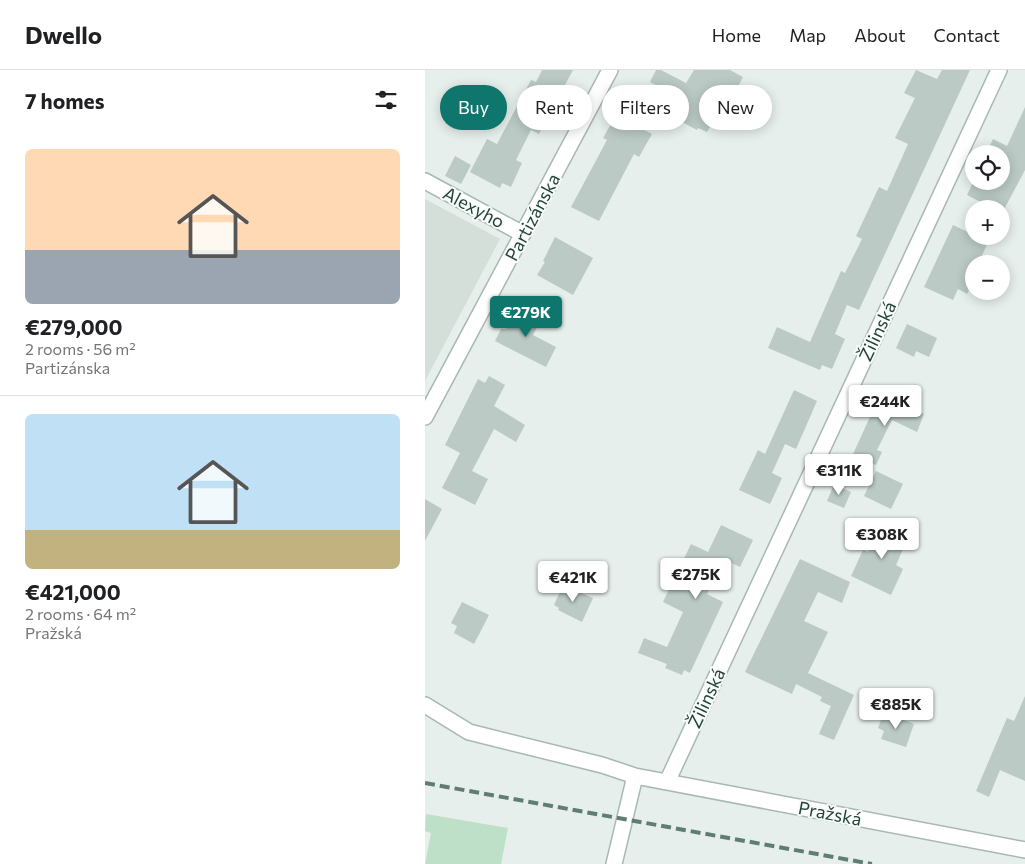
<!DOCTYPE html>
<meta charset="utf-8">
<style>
:root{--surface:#fff;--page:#f6f6f6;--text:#202124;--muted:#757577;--line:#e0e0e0;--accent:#0f766e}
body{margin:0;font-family:Commissioner,sans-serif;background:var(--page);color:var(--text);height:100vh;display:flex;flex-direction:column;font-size:19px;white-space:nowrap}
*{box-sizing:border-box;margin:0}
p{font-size:16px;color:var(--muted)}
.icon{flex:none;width:28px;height:28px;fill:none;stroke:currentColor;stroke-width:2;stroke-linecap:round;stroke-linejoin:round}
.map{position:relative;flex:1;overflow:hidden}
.panel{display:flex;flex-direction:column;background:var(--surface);width:425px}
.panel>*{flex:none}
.guide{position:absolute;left:15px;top:15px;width:475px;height:45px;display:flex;gap:10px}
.fabs{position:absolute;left:540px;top:75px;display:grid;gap:10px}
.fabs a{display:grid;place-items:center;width:45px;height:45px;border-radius:50%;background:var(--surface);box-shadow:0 2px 12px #0003;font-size:25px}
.price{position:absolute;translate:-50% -42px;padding:0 11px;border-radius:5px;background:#fff;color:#222;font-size:16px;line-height:32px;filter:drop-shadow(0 1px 2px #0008)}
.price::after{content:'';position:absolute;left:50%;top:30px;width:15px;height:11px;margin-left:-8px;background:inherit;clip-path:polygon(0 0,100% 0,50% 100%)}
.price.on{background:var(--accent);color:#fff}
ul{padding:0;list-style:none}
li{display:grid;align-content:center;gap:10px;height:265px;padding:0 25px}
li+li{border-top:1px solid var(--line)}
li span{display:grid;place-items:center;height:155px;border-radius:8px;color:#555}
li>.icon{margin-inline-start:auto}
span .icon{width:90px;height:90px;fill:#fffc;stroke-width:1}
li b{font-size:21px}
h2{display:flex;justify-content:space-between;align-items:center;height:60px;padding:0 25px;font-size:21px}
.tag{padding:0 18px;border-radius:22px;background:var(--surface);box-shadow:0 2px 12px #0003;font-size:18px;line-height:45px}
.tag.on{background:var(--accent);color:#fff}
header{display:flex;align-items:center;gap:30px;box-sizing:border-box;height:70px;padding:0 25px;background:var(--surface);border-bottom:1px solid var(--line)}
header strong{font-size:24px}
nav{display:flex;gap:28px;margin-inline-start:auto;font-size:18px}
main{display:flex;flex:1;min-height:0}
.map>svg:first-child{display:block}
</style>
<header>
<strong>Dwello</strong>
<nav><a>Home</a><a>Map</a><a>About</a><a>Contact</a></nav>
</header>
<main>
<section class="panel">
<h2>7 homes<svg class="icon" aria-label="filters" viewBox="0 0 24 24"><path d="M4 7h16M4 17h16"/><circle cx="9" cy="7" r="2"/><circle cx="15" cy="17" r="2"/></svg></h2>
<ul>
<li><span style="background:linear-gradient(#ffd9b3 65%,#9aa5b1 0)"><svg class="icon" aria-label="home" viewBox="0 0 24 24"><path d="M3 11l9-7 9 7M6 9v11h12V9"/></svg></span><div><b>€279,000</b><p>2 rooms · 56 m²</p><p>Partizánska</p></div></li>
<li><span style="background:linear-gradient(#bfe0f5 75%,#c2b280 0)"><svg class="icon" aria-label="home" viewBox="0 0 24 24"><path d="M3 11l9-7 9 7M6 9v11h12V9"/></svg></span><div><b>€421,000</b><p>2 rooms · 64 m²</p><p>Pražská</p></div></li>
</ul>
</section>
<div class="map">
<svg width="600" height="794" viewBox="0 0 600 794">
<rect width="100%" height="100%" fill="#e6efeb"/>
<path fill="#d4dfda" d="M 0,129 L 75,169 L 0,311 Z"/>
<path fill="#bfe0c8" d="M 1,744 L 83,758 L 76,794 L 0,794 L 6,763 L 0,761 Z"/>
<path fill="#bbcac4" d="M 117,0 L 148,0 L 114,64 L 106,60 L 91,90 L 97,93 L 86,117 L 77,113 L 75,118 L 45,102 L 62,69 L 72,74 L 106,10 L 111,12 Z
M 231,0 L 236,0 L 261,13 L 269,0 L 305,0 L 318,7 L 307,28 L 302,25 L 282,62 L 273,58 L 272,60 L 251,49 L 247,37 L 258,29 L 225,12 Z
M 491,0 L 512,9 L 517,0 L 545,0 L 434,240 L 422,235 L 410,264 L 420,269 L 407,299 L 397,295 L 395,300 L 343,278 L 352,257 L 385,272 L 416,201 L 420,203 L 437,169 L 431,166 L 454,117 L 462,121 L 483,74 L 470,68 L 490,28 L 479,23 Z
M 600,37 L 600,100 L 576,145 L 576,139 L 562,139 L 563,136 L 542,125 L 549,110 L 549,111 L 576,111 L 576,84 L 561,84 L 568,69 L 582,76 Z
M 191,45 L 227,64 L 214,87 L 209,84 L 174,151 L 146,137 L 182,70 L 178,68 Z
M 30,86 L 46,95 L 36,114 L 20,106 Z
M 528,155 L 549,165 L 549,166 L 566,166 L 553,194 L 549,194 L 549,210 L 542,224 L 533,219 L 528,230 L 499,217 Z
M 130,167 L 168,188 L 148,225 L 112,205 L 120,192 L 118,191 Z
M 93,238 L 116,250 L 108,265 L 131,277 L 121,297 L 70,271 L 76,259 L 81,259 Z
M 482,254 L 512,268 L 504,287 L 491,281 L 489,287 L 471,278 Z
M 64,306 L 80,315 L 69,336 L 100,355 L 91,372 L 69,359 L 47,401 L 63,409 L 50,435 L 17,418 L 35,383 L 20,375 L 53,309 L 60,313 Z
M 369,320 L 392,331 L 371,379 L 360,374 L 347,403 L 357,408 L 345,434 L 314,420 L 333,380 L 340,384 Z
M 455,325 L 499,344 L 492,362 L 467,350 L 452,380 L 457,382 L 451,395 L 428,384 Z
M 451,401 L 478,414 L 466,439 L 439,426 Z
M 409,414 L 426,422 L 419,438 L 402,431 Z
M 0,429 L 17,439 L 0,471 Z
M 457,452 L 484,466 L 471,495 L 478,499 L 466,525 L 426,506 L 438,480 L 443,482 Z
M 296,455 L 328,470 L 315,497 L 298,489 L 282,524 L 298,532 L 265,603 L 259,600 L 257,605 L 240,598 L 242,594 L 213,583 L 219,568 L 242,577 L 258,542 L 238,532 L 266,474 L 283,482 Z
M 375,489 L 425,512 L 417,533 L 393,522 L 379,551 L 403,562 L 383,603 L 429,625 L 409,670 L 394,664 L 406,636 L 395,631 L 397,627 L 371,614 L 367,624 L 320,602 Z
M 138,515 L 168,528 L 157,552 L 133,540 L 134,538 L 129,535 Z
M 37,532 L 64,545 L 49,574 L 29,563 L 32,556 L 26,553 Z
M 600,626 L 600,711 L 575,700 L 564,727 L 551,721 L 582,648 L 589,651 Z
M 459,642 L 489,654 L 481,677 L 456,669 L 459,661 L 453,658 Z"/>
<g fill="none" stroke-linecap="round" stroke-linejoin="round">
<defs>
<path id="minor" d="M 0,111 L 98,164
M 0,347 L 185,0
M 0,635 L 44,662 L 177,695 L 210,706 L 600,780
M 242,712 L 574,0
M 189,794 L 210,706"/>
</defs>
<use href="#minor" stroke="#a8b8b2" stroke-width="18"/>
<use href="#minor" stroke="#fff" stroke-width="15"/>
<path stroke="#5f7d75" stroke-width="4" stroke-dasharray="10 5" stroke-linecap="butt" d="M 0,713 L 447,794"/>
</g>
<g text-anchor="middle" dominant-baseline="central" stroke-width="4" stroke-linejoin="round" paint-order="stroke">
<g font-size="18" fill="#24423a" stroke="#f7fbf9">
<text transform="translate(49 137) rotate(28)">Alexyho</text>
<text transform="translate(107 147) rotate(-62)">Partizánska</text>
<text transform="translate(452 261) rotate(-65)">Žilinská</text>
<text transform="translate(281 628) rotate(-65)">Žilinská</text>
<text transform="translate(405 743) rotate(11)">Pražská</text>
</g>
</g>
</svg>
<div class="fabs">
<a><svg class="icon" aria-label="locate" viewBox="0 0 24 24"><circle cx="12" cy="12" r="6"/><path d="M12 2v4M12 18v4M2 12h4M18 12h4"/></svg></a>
<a>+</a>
<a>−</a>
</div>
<b class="price on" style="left:101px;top:268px">€279K</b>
<b class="price" style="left:460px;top:357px">€244K</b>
<b class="price" style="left:414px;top:426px">€311K</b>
<b class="price" style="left:457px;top:490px">€308K</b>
<b class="price" style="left:271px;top:530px">€275K</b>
<b class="price" style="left:148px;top:533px">€421K</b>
<b class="price" style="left:471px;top:660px">€885K</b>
<div class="guide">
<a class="tag on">Buy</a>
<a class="tag">Rent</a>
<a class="tag">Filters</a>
<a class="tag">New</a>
</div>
</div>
</main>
